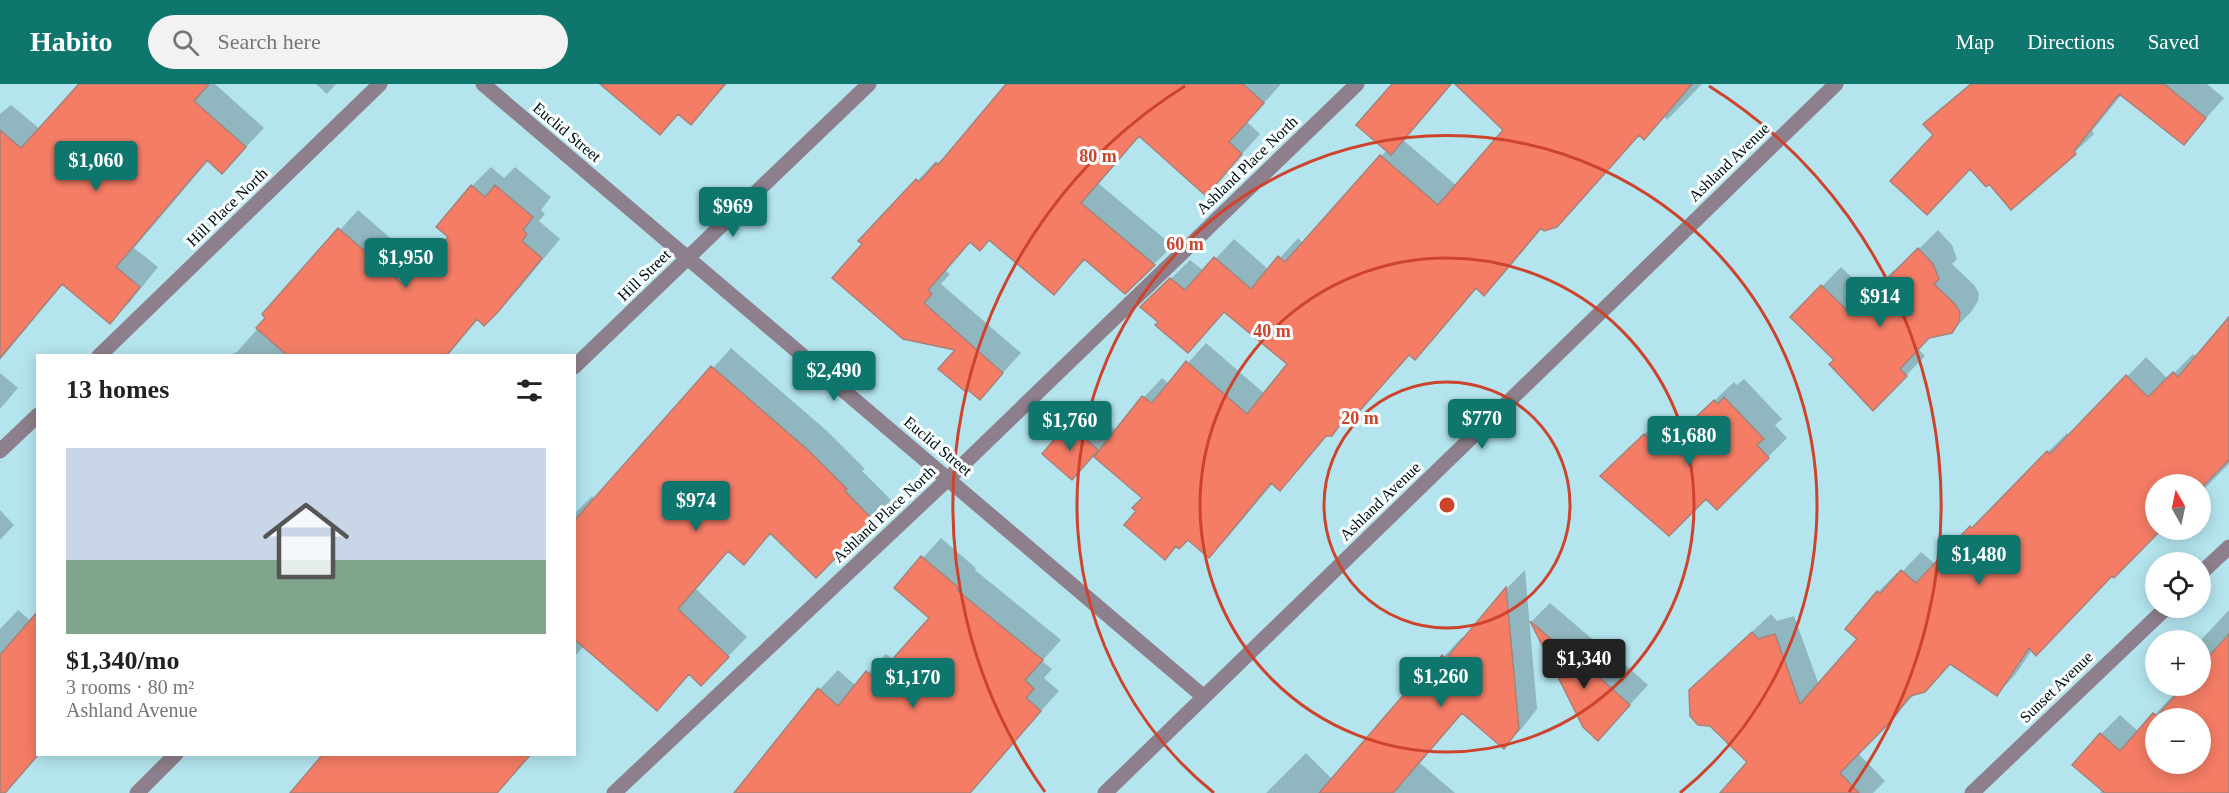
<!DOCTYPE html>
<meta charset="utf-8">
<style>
:root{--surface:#fff;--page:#f2f2f2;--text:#222;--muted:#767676;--line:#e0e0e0;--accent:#0f766e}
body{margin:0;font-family:Georgia,serif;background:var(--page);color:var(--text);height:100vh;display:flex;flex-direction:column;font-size:22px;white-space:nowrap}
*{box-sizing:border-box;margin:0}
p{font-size:20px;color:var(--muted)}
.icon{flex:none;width:33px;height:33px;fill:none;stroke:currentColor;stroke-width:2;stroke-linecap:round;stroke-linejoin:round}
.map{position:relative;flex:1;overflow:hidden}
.sheet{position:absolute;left:36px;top:270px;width:540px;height:402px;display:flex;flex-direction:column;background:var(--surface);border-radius:0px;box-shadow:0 3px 15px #0003}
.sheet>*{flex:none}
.needle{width:39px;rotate:351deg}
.fabs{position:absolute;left:2145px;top:390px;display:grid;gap:12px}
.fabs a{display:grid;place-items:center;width:66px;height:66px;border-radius:50%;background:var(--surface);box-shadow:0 3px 15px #0003;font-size:30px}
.price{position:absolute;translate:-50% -51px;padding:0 14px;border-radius:6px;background:var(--accent);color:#fff;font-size:20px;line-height:39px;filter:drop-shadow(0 2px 3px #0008)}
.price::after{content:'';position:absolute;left:50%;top:36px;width:18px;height:14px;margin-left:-9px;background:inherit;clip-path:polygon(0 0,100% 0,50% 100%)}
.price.selected{background:#222;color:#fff}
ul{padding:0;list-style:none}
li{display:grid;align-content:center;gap:12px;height:318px;padding:0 30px}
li+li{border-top:2px solid var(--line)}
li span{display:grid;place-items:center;height:186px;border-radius:0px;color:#555}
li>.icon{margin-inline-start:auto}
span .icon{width:108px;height:108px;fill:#fffc;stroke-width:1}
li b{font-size:26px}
h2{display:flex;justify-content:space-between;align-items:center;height:72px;padding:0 30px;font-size:26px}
header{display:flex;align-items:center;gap:36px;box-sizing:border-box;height:84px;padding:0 30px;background:var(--accent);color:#fff}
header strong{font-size:28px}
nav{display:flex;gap:33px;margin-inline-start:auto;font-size:21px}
.search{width:420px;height:54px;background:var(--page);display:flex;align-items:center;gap:15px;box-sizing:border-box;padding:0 21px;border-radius:33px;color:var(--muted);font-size:22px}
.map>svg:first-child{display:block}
</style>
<header>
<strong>Habito</strong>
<div class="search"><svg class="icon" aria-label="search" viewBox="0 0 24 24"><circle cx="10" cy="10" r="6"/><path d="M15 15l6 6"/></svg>Search here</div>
<nav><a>Map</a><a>Directions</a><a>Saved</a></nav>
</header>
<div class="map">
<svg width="2229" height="709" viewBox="0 0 2229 709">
<rect width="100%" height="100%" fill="#b4e5ef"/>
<path fill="#0003" fill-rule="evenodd" d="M 78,0 L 215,0 L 264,44 L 222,88 L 209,76 L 134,164 L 158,183 L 129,219 L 110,238 L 63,200 L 0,276 L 0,30 L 11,21 L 40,45 L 68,15 L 66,13 Z
M 316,0 L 336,0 L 327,10 Z
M 617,0 L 727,0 L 691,39 L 680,29 L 660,48 Z
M 1018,0 L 1281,0 L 1247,38 L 1260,50 L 1206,110 L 1140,52 L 1098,99 L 1173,162 L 1125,208 L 1086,175 L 1054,209 L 990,154 L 971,157 L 946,187 L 950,190 L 941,200 L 1021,269 L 980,314 L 958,265 L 861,157 L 936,77 L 938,79 Z
M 1396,0 L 1414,0 L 1436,19 L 1403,56 L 1457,102 L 1505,45 L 1471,0 L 1702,0 L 1667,36 L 1665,33 L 1644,54 L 1640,50 L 1556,142 L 1542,144 L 1503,191 L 1484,210 L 1477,204 L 1434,255 L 1415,274 L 1410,270 L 1331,351 L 1328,350 L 1298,386 L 1280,405 L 1273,399 L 1228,453 L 1209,472 L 1188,454 L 1177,461 L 1165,474 L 1138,427 L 1144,413 L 1094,371 L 1072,394 L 1069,340 L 1088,322 L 1117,347 L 1144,313 L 1162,294 L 1169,300 L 1206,259 L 1265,310 L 1289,280 L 1225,227 L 1188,267 L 1160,238 L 1142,223 L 1190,176 L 1204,187 L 1234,155 L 1269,186 L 1298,154 L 1303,159 L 1387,66 Z
M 1970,0 L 2207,0 L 2224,14 L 2184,59 L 2122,10 L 2092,47 L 2094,50 L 2075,68 L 1990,98 L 1935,51 L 1925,40 Z
M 491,83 L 504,94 L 515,83 L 551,113 L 541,126 L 545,130 L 539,137 L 560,155 L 517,207 L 484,239 L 479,234 L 447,272 L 231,272 L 235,268 L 236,269 L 267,234 L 264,230 L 358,126 L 424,183 L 450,153 L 472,102 Z
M 1938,146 L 1952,161 L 1957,175 L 1952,180 L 1974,201 L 1979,209 L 1978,217 L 1971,228 L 1951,248 L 1929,253 L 1918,265 L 1925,272 L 1873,325 L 1836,276 L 1792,233 L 1841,183 L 1870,211 L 1895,185 L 1897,187 Z
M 2229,235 L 2229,380 L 2200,409 L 2200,400 L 2156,400 L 2156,446 L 2160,446 L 2114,492 L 2113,490 L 2032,566 L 2015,591 L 1997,610 L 1951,579 L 1924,607 L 1916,609 L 1858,669 L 1885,697 L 1873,709 L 1722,709 L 1749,678 L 1710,587 L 1771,530 L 1777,537 L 1794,532 L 1819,601 L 1859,555 L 1878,508 L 1897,489 L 1899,491 L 1921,468 L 1935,480 L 2067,349 L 2070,352 L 2146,273 L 2168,295 L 2193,270 L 2196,273 Z
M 731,264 L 827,347 L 865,385 L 862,387 L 891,416 L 816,492 L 772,449 L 744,479 L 729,466 L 696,505 L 747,553 L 701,600 L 690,589 L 657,625 L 584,562 L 574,573 L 574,430 L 592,412 L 595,416 Z
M 0,289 L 18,304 L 0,325 Z
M 1744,295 L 1782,335 L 1775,341 L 1787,354 L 1717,424 L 1706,413 L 1621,373 L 1663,332 L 1680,349 L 1734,298 L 1737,301 Z
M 0,426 L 14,441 L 0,456 Z
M 941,454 L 976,484 L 975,486 L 1061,556 L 1042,577 L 1052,585 L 1044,594 L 1059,607 L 986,688 L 736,709 L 820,605 L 838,586 L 856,602 L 886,570 L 894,576 L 931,534 L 896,504 Z
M 1525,486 L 1537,625 L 1522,644 L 1503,663 L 1463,628 L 1420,679 L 1455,709 L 1266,709 L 1306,669 L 1333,696 L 1407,609 L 1427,591 L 1462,553 L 1464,555 L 1507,504 Z
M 1550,519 L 1598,560 L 1600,558 L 1648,601 L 1598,655 L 1584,642 L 1532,537 Z
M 18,526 L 31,537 L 39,670 L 6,706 L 0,701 L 0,545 Z
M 2229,526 L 2229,698 L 2219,709 L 2100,709 L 2103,705 L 2101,650 L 2120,631 L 2139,648 L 2173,611 L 2176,613 L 2186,602 L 2200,602 L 2206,578 L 2200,573 L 2200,557 ZM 2156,634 L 2200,634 L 2200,680 L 2156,680 Z"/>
<path fill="#f57d66" stroke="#a98178" stroke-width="1.5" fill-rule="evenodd" d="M 79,0 L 209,0 L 194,17 L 246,63 L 222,90 L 207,76 L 116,183 L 140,203 L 110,240 L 62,200 L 0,274 L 0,46 L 21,64 Z
M 600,0 L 725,0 L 691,41 L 678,30 L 660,51 Z
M 1006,0 L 1243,0 L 1264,19 L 1229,58 L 1242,70 L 1206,112 L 1139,52 L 1081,119 L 1155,181 L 1125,210 L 1084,175 L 1054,211 L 989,156 L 980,167 L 970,158 L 928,206 L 932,210 L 924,219 L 1003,289 L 980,316 L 968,306 L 966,308 L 938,285 L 955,266 L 903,255 L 832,194 L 862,160 L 858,157 L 916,95 L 919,98 L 936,79 L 938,81 Z
M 1392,0 L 1451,0 L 1391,71 L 1356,41 Z
M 1455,0 L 1692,0 L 1644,56 L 1639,51 L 1557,143 L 1544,147 L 1541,144 L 1484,212 L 1476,204 L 1415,276 L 1409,271 L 1347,341 L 1339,342 L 1332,352 L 1326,352 L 1280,407 L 1271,399 L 1209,474 L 1188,456 L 1179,465 L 1176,462 L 1165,476 L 1124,441 L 1136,427 L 1132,424 L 1142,414 L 1094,373 L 1142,312 L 1152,319 L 1186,277 L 1247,330 L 1287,280 L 1224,228 L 1188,269 L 1155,241 L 1158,238 L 1140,223 L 1170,194 L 1185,206 L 1214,173 L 1251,205 L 1278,172 L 1285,178 L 1380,71 L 1438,121 L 1503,46 Z
M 1971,0 L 2164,0 L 2206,34 L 2184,61 L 2119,10 L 2074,67 L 2076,70 L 2011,126 L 1989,100 L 1986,103 L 1970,85 L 1927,131 L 1890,97 L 1933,51 L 1923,40 Z
M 471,101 L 485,113 L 495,101 L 533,133 L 523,146 L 527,150 L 522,157 L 542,174 L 498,228 L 484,242 L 477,235 L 446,272 L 288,272 L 256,244 L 265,234 L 262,230 L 338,144 L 405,202 L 448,153 L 436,143 Z
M 1918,164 L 1933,180 L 1939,195 L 1934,200 L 1955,220 L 1960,228 L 1959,238 L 1952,249 L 1929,254 L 1900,285 L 1907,292 L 1873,327 L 1829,280 L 1834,276 L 1790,233 L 1821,201 L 1850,229 L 1875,203 L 1877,205 Z
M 2229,233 L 2229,376 L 2200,405 L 2200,400 L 2156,400 L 2156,446 L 2161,446 L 2114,494 L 2112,492 L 2036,572 L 2029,564 L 1997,612 L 1950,580 L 1925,608 L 1910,612 L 1892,636 L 1840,689 L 1859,709 L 1720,709 L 1747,678 L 1710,642 L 1698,641 L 1690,632 L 1689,606 L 1752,548 L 1758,555 L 1775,550 L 1800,620 L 1857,555 L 1845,545 L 1877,507 L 1880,510 L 1901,486 L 1916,499 L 1970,442 L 1972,444 L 2047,367 L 2050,370 L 2126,291 L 2148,313 L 2173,288 L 2178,293 Z
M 711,282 L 808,366 L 847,405 L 845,407 L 873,436 L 816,494 L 770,449 L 744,481 L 728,467 L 678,525 L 729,573 L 701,602 L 689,590 L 657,627 L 574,555 L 574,437 Z
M 1724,313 L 1764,355 L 1757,361 L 1769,374 L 1717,426 L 1706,415 L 1669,452 L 1600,392 L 1644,350 L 1660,367 L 1714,316 L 1718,320 Z
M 1068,339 L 1098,366 L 1072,396 L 1042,370 Z
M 921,472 L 959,504 L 957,506 L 1043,576 L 1025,596 L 1034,605 L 1026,614 L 1041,627 L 970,709 L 734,709 L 818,604 L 838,622 L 866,587 L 875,595 L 929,534 L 894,504 Z
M 1506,503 L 1519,645 L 1504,665 L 1462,629 L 1393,709 L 1319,709 L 1406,608 L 1409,611 L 1442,571 L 1446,575 Z
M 38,527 L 38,671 L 5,709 L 0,709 L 0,571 Z
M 1530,537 L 1578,578 L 1580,576 L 1630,621 L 1598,657 L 1583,643 Z
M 2229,550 L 2229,709 L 2105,709 L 2072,681 L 2100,649 L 2120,667 L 2153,629 L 2157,632 L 2184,602 L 2200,602 L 2200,582 ZM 2156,634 L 2200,634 L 2200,680 L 2156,680 Z
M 323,670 L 531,670 L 497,709 L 290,709 Z"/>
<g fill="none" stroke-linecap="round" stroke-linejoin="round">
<path stroke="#8d7f8b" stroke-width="15" d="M 99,272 L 380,0
M 0,367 L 38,331
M 614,709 L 949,394 L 1357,0"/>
<path stroke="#8d7f8b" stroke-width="15" d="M 483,0 L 1204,613
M 574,283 L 869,0
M 2200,490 L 2229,463
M 137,709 L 176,670
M 1105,709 L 1836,0
M 1972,709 L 2166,524"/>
</g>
<g fill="none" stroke="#ce432b" stroke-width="3">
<circle cx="1447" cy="421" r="123"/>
<circle cx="1447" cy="421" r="247"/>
<path d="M1214 709A370 370 0 1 1 1680 709"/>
<path d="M1045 708A494 494 0 0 1 1185 2M1709 2A494 494 0 0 1 1849 708"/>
</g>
<g text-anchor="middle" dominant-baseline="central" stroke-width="6" stroke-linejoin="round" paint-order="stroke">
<g font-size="16" fill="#000e12" stroke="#f8fdfe">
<text transform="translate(567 48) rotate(40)">Euclid Street</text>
<text transform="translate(1729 78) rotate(-44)">Ashland Avenue</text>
<text transform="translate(1247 81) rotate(-44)">Ashland Place North</text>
<text transform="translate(227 123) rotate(-44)">Hill Place North</text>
<text transform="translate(644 191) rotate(-44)">Hill Street</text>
<text transform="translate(938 362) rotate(40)">Euclid Street</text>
<text transform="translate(1380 417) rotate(-44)">Ashland Avenue</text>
<text transform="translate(884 430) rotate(-43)">Ashland Place North</text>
<text transform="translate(2056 603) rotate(-44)">Sunset Avenue</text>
</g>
</g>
<circle cx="1447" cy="421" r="9" fill="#ce432b" stroke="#f8fdfe" stroke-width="3"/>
<g font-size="18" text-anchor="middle" font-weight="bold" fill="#ce432b" stroke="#f8fdfe" stroke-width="6" stroke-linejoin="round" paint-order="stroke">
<text x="1098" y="78">80 m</text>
<text x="1185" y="166">60 m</text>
<text x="1272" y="253">40 m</text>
<text x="1360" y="340">20 m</text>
</g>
</svg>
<div class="fabs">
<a><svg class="needle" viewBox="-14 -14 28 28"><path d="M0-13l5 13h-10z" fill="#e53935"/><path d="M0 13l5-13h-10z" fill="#767676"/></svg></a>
<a><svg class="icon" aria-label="locate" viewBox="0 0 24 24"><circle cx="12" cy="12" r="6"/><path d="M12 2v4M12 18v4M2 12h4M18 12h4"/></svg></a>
<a>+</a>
<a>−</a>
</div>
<b class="price" style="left:96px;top:108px">$1,060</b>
<b class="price" style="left:733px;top:154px">$969</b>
<b class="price" style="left:406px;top:205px">$1,950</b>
<b class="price" style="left:1880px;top:244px">$914</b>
<b class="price" style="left:834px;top:318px">$2,490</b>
<b class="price" style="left:1482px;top:366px">$770</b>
<b class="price" style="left:1070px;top:368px">$1,760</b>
<b class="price" style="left:1689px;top:383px">$1,680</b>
<b class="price" style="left:696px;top:448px">$974</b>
<b class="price" style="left:1979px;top:502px">$1,480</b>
<b class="price selected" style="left:1584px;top:606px">$1,340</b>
<b class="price" style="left:1441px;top:624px">$1,260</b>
<b class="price" style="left:913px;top:625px">$1,170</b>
<section class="sheet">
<h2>13 homes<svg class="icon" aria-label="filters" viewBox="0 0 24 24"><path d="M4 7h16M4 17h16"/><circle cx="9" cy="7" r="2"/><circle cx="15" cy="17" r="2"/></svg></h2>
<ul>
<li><span style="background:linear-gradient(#c9d6e8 60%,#7fa58c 0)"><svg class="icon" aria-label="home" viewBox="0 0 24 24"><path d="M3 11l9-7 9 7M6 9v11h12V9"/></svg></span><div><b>$1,340/mo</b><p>3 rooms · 80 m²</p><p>Ashland Avenue</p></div></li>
</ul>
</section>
</div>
